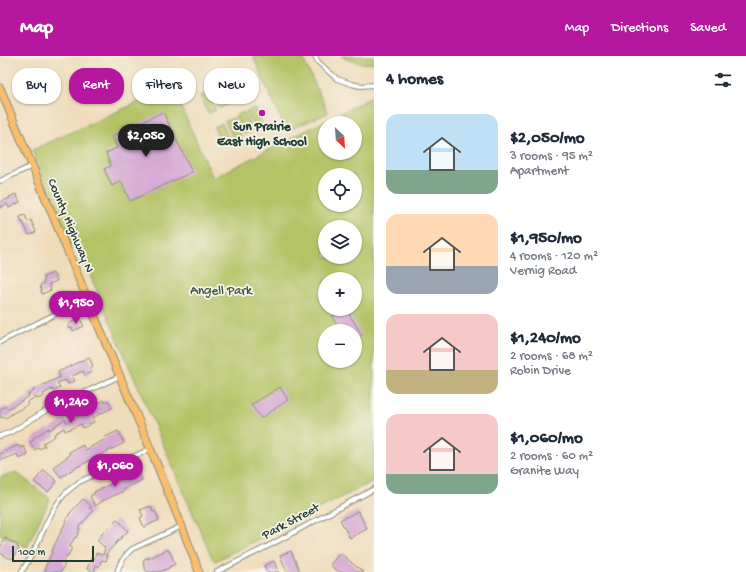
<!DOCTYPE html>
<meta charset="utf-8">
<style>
:root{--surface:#fff;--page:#f6f6f7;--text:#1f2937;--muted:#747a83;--accent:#b5179e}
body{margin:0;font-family:"Gochi Hand",sans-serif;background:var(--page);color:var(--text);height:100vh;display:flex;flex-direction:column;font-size:15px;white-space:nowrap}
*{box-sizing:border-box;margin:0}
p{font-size:13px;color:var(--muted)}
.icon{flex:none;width:22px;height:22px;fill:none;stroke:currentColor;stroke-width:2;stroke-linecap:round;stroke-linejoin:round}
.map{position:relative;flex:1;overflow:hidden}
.panel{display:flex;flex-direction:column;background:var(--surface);width:372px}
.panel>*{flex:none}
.top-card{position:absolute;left:12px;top:12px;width:302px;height:36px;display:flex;gap:8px}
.needle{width:26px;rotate:155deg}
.tools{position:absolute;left:318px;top:60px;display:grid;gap:8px}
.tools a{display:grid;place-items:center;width:44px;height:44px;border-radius:50%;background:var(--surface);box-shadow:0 1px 3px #0004;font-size:20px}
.scale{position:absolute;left:12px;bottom:10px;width:82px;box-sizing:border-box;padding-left:4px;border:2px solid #1f3d34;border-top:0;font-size:11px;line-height:14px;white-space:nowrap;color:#1f3d34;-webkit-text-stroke:3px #f7f3e8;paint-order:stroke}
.price{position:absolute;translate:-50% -34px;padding:0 9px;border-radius:14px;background:var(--accent);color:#fff;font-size:13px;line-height:26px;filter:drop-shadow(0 1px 2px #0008)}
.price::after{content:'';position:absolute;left:50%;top:24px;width:12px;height:9px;margin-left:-6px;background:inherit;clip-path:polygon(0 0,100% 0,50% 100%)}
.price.active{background:#222;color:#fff}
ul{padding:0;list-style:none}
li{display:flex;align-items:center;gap:12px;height:100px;padding:0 12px}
li span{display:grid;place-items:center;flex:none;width:112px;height:80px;border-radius:12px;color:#555}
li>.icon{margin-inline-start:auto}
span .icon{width:48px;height:48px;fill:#fffc;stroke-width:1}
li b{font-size:17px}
h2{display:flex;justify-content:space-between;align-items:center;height:48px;padding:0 12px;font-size:17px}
.pill{padding:0 14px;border-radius:16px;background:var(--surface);box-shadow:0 1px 3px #0004;font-size:14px;line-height:36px}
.pill.active{background:var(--accent);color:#fff}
header{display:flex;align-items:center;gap:24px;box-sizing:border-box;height:56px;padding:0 20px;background:var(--accent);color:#fff}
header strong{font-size:19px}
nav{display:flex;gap:22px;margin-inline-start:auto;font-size:14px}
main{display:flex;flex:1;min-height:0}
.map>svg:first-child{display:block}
</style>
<header>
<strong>Map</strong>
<nav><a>Map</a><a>Directions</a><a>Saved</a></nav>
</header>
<main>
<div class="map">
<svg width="374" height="516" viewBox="0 0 374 516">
<rect width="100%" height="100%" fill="#f7f3e8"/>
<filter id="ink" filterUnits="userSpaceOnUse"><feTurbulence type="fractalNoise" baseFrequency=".025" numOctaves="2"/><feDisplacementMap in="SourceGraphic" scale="8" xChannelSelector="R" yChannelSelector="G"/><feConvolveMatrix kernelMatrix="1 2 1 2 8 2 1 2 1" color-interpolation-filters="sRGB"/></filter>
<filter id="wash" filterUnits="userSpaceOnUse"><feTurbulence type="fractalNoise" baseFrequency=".012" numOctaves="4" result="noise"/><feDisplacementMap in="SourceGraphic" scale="16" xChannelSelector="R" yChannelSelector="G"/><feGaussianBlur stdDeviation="0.9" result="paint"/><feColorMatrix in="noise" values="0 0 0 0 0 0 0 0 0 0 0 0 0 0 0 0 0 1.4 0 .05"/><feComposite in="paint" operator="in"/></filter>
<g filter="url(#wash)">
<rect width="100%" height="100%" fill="#efdcba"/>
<path fill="#b4c366" stroke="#6a804d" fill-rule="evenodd" d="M 253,0 L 302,0 L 328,57 L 286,75 Z
M 341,0 L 374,0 L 374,7 C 361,8 352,6 341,0 Z
M 241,22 L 249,39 L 241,43 L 232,25 Z
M 230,26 L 238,44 L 230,48 L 222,30 Z
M 172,31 L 213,122 L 374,40 L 374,425 L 215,505 L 212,502 L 78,191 L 73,193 L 32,94 ZM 325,67 L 355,67 L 355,97 L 325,97 ZM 325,119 L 355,119 L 355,149 L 325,149 ZM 325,171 L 355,171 L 355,201 L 325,201 ZM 325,223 L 355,223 L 355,253 L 325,253 ZM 325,275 L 355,275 L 355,305 L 325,305 Z
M 219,32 L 227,49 L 219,53 L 211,35 Z
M 208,37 L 216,54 L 208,58 L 200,40 Z
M 255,52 L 263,69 L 255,73 L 246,55 Z
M 244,56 L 252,74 L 244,78 L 235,60 Z
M 233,62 L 241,80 L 233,83 L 225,65 Z
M 222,67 L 230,85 L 222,88 L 214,71 Z
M 16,416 L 50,443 L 45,453 L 27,491 L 0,478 L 0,421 Z"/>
<g id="blocks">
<path fill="#d6a9d4" d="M 163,56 L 192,116 L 130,145 L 121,125 L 112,130 L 104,113 L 111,110 L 106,97 L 117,92 L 112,80 Z
M 16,138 L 20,146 L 9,152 L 7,148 L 0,152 L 0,146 L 10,142 L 9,141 Z
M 25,159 L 28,166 L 31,164 L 36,176 L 29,179 L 23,166 L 22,167 L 20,161 Z
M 53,217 L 57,225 L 49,228 L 51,234 L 42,238 L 40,229 L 44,227 L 43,225 L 45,224 L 43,221 Z
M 345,253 L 346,253 L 362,279 L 355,283 L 355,275 L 341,275 L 332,261 Z
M 79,263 L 80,263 L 84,270 L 73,275 L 72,272 L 70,273 L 68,268 Z
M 89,301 L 93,310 L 90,312 L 92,316 L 85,319 L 83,315 L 72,320 L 75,325 L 68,328 L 66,324 L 57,327 L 60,332 L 53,335 L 52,333 L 43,338 L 44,340 L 40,342 L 37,343 L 36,341 L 27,346 L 28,349 L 11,358 L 11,359 L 5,362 L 3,361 L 0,362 L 0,353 L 6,350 L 8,353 L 29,340 L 28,338 L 34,335 L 33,334 L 60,321 L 58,316 Z
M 280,331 L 288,344 L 261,362 L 251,349 Z
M 104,344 L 105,346 L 108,344 L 112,352 L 92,362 L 94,366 L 83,372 L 81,368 L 65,375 L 64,372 L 54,378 L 55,380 L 43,387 L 45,390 L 39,393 L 38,392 L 35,394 L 30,386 L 34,384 L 33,382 L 49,372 L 49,374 L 65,363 L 66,366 L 68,366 L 81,359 L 80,357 L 86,354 L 87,357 L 95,353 L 95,351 L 98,350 L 97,348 Z
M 118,375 L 124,387 L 75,412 L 61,421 L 53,411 L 70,399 L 69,396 L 83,389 L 85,394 L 106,383 L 105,381 Z
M 18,389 L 19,391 L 21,391 L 21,392 L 24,390 L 28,399 L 19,403 L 17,398 L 0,405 L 0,398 Z
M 44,414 L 57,425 L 48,436 L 34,426 Z
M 138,416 L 142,424 L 124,433 L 124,435 L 100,446 L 100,447 L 95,450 L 90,440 L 95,437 L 94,436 L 134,417 L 134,418 Z
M 83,443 L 92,451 L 89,452 L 93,455 L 78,472 L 80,473 L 76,482 L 75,481 L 71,488 L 70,491 L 72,492 L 68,500 L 67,499 L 63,507 L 65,508 L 61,516 L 48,516 L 44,514 L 52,496 L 54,490 L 70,457 Z
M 151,450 L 153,456 L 155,455 L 159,464 L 144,471 L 140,462 L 143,460 L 140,454 Z
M 358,455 L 367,473 L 350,482 L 340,464 Z
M 117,463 L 128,475 L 117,486 L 105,499 L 108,500 L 106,505 L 102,504 L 101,505 L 99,511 L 96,509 L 94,516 L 87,513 L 91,502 L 94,503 L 96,497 L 103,499 L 105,492 L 97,484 L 102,479 L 101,479 Z
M 5,482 L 17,489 L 17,491 L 19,492 L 13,503 L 10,502 L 9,502 L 0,497 L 0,492 Z
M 168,493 L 169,496 L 170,496 L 175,508 L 169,511 L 169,512 L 159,516 L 147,516 L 143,509 L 144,507 L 143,504 L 148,501 L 148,503 Z
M 291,495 L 300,516 L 287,516 L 280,499 Z
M 340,497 L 363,516 L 339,516 L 330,509 Z
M 274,505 L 279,516 L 267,516 L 264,510 Z"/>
</g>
</g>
<g filter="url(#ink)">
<use href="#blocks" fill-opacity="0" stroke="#878c77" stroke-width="1"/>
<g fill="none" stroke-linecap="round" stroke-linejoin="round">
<defs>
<path id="minor" d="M 315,0 L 318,6 L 337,23 L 352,28 L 360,30 L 374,29
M 0,125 L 32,110
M 0,286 L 87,242
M 0,380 L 11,376 L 47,354 L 120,320
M 21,516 C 39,493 45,460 64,439 C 68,434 74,430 79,426 L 150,393
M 117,516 C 120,507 125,499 132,493 L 182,470
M 217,516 L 272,488 L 374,433"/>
<path id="primary" d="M 0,32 C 36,120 73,207 109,295 C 140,368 172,441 199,516"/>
</defs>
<use href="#minor" stroke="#878c77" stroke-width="6"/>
<use href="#primary" stroke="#878c77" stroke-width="9"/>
<use href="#minor" stroke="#fff" stroke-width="4"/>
<use href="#primary" stroke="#f9be6d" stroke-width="7"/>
</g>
</g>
<circle fill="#b5179e" stroke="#f7f3e8" stroke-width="1.5" cx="262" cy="57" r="4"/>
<g text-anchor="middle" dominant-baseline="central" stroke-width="3.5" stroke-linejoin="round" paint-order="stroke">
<g font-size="13" font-weight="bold" fill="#1f3d34" stroke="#f7f3e8">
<text x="262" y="71">Sun Prairie<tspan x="262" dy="15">East High School</tspan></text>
</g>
<g font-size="13" fill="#1f3d34" stroke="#f7f3e8">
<text transform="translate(70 170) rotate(67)">County Highway N</text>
<text transform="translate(291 466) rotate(-28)">Park Street</text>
</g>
<g font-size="13" fill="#3d583e" stroke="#f7f3e8">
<text x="221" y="235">Angell Park</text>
</g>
</g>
</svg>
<div class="tools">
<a><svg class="needle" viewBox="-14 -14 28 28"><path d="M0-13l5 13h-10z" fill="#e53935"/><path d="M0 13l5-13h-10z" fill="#747a83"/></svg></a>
<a><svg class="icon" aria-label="locate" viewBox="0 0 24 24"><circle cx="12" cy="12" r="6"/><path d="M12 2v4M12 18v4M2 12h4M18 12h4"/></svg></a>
<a><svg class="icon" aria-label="layers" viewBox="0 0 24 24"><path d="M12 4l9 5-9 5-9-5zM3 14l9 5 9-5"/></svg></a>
<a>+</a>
<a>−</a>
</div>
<div class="scale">100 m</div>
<b class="price active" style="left:146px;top:102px">$2,050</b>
<b class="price" style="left:76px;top:269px">$1,950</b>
<b class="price" style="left:71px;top:368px">$1,240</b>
<b class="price" style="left:115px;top:432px">$1,060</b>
<div class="top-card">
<a class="pill">Buy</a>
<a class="pill active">Rent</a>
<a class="pill">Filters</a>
<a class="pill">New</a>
</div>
</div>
<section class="panel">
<h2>4 homes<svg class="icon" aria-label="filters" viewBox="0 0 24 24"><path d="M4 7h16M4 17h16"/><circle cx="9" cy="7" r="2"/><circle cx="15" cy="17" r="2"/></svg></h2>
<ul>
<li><span style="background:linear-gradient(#bfe0f5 70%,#7fa58c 0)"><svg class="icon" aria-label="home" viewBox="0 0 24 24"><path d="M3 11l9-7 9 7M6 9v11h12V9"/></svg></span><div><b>$2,050/mo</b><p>3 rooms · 95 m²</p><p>Apartment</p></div></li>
<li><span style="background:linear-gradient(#ffd9b3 65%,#9aa5b1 0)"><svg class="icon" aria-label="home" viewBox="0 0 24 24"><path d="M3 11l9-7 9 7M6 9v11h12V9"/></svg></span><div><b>$1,950/mo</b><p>4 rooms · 120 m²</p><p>Vernig Road</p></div></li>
<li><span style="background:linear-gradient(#f6c9c9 70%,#c2b280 0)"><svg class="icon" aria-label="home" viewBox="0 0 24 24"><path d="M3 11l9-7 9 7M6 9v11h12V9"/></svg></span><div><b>$1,240/mo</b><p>2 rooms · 68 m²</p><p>Robin Drive</p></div></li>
<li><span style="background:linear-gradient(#f6c9c9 75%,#7fa58c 0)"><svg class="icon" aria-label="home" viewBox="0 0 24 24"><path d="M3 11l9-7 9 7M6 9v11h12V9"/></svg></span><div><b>$1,060/mo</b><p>2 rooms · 60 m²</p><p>Granite Way</p></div></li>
</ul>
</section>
</main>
